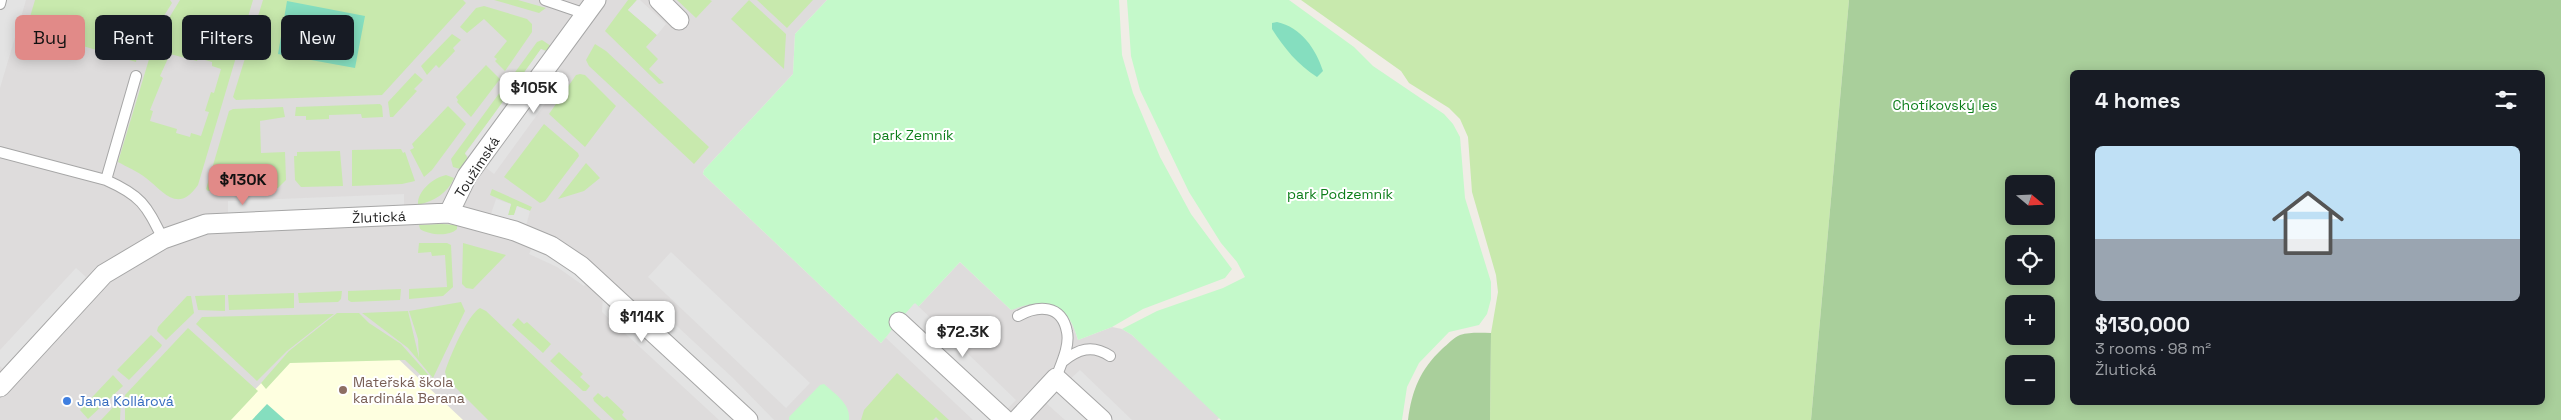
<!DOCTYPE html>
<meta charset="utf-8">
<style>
:root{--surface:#171b24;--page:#20242c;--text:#f1f3f6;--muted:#9ea1a6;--line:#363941;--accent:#e18a88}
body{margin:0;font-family:"Space Grotesk",sans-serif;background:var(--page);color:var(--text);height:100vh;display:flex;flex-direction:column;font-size:19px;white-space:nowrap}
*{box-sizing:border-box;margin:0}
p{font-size:16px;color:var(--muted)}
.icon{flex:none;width:28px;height:28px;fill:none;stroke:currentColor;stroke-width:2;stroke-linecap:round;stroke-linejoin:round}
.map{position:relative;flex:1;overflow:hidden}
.drawer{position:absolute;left:2070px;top:70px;width:475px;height:335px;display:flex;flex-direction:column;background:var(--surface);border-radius:8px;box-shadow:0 2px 12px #0003}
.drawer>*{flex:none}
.top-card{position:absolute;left:15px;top:15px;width:475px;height:45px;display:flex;gap:10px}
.needle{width:32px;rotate:109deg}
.fabs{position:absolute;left:2005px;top:175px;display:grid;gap:10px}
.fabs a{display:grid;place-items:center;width:50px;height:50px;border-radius:8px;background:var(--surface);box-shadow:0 2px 12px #0003;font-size:25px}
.price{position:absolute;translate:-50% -42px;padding:0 11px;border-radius:10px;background:#fff;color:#222;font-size:16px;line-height:32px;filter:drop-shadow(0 1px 2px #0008)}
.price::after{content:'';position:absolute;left:50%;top:30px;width:15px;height:11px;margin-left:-8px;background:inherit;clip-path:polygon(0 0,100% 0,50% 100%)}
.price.on{background:var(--accent);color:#111}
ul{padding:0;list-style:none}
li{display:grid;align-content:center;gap:10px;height:265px;padding:0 25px}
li+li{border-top:1px solid var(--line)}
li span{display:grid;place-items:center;height:155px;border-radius:8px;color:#555}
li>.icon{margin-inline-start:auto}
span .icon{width:90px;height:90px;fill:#fffc;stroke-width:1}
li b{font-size:21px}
h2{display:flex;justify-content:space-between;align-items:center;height:60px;padding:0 25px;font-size:21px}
.pill{padding:0 18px;border-radius:8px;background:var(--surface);box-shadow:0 2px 12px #0003;font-size:18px;line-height:45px}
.pill.on{background:var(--accent);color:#111}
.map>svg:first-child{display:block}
</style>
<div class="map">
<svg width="2561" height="420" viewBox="0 0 2561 420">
<rect width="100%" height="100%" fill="#f0ede6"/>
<path fill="#dedcdc" d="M 0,0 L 827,0 L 795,34 L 793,74 L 704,170 L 703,174 L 881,343 L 915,303 L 919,306 L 960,262 L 1011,310 L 1031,302 L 1057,305 L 1065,312 L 1074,328 L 1078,340 L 1112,327 L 1122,329 L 1132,335 L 1220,417 L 1217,420 L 0,420 Z"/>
<path fill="#feffe0" d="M 392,353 L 463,420 L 225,420 L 285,359 Z"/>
<path fill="#c8e9ad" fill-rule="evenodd" d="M 35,0 L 170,0 L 172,3 L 145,46 L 138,50 L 136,62 L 30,30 L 27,27 Z
M 180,0 L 253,0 L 198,185 C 178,214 164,192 146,178 C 137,171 127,167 118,162 L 150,56 L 150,49 ZM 170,54 L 197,61 L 198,58 L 212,62 L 212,66 L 221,69 L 214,93 L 211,92 L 205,111 L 209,112 L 201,136 L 191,133 L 190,137 L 176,133 L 177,129 L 150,121 L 153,111 L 150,110 L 163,78 L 160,76 Z
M 263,0 L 463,0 L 466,3 L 382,95 L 236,100 L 233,97 Z
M 494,0 L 518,0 L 546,8 L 539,13 Z
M 628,0 L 637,0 L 628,10 L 657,35 L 646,47 L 658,59 L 649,69 L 664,83 L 659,84 L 605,31 Z
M 677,0 L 710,0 L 712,1 L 696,18 Z
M 749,0 L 786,34 L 784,69 L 731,19 Z
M 757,0 L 813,0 L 787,28 Z
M 1301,0 L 1849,0 L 1811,420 L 1490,420 L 1491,333 L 1498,292 L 1496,275 L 1472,192 L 1468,137 L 1460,119 L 1449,108 L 1409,83 L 1401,71 Z
M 484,6 L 527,19 L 532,24 L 532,32 L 505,71 L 495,61 L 497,59 L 494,57 L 507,41 L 484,19 L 467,33 L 460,27 L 476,8 Z
M 452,34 L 461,40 L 453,48 L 455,51 L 439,68 L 436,65 L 427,75 L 421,66 Z
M 542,40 L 551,46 L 547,51 L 541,49 L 518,82 L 513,75 L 537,42 Z
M 595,44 L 606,51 L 709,147 L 694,164 L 589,66 L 586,60 Z
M 486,65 L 500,79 L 471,117 L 457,102 L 458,100 L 456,97 Z
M 415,73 L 423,80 L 414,89 L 417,91 L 393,117 L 390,117 L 388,102 Z
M 580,74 L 585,75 L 616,106 L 585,147 L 549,114 L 576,75 Z
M 506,84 L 514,88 L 465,153 L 468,159 L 460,169 L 453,167 L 451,159 Z
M 380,104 L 382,106 L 383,117 L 362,118 L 361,114 L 329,115 L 329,119 L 306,120 L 306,116 L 295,116 L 296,107 Z
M 448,106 L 466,124 L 432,170 L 424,177 L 410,150 L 414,148 L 412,144 Z
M 283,107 L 285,117 L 260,121 L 261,153 L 285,152 L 286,180 L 278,188 L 208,191 L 206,189 L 229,111 L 233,109 Z
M 544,124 L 578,153 L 579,156 L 545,201 L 540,203 L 504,177 Z
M 401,149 L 403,153 L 405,152 L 415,181 L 402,184 L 352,186 L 352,150 Z
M 340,151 L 343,186 L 301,187 L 295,180 L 294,156 L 297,156 L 297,152 Z
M 586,163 L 600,178 L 584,191 L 558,199 Z
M 446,175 L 454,178 C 448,193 434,201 418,205 C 417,191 433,178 446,175 Z
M 492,189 L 532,207 L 530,211 L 517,206 L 514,216 L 508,215 L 511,204 L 490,195 Z
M 442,224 L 457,225 L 457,229 C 449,237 429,235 420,229 L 419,225 Z
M 419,243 L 447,243 L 451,245 L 453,287 L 443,296 L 409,299 L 409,289 L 447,287 L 445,255 L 432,256 L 431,252 L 418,253 Z
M 463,243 L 506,255 L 473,289 L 466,288 L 462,284 Z
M 401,289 L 400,300 L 351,302 L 348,300 L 348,291 Z
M 342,291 L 341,299 L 338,302 L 299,303 L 298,293 Z
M 294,293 L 294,308 L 229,310 L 228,295 Z
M 225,295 L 225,311 L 198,310 L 195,296 Z
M 187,296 L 191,296 L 194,313 L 166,340 L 157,331 L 158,327 Z
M 461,302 L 465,311 L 433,378 L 408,348 L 362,313 L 408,311 L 419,358 L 418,339 L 409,311 Z
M 480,308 L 486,311 L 601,420 L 488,420 L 447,379 L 445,372 C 449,358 468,314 480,308 Z
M 337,313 L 359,313 L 369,323 L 401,344 L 433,380 L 430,384 L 405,360 L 290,363 L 266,389 L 261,383 L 289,351 Z
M 334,314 L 287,351 L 257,381 L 196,324 L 202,317 Z
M 518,318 L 524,324 L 527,322 L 551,344 L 543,353 L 512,325 Z
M 188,328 L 258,391 L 231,420 L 125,420 L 125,395 Z
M 151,335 L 162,345 L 161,347 L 129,380 L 117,370 Z
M 559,352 L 583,374 L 580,377 L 590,386 L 586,391 L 583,391 L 550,361 Z
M 897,373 L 949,420 L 939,420 L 936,417 L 933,420 L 861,420 L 864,410 Z
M 113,375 L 123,386 L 88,419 L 80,410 Z
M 598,393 L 604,398 L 607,396 L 624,412 L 622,415 L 627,420 L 614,420 L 594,401 L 593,398 Z
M 121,399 L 120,420 L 101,420 Z"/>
<path fill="#a9cf9b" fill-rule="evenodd" d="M 1849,0 L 2561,0 L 2561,420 L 1811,420 ZM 2072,72 L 2542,72 L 2542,402 L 2072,402 ZM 2014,184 L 2046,184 L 2046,216 L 2014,216 ZM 2014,244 L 2046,244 L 2046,276 L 2014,276 ZM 2014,304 L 2046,304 L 2046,336 L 2014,336 ZM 2014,364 L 2046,364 L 2046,396 L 2014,396 Z
M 1491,333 L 1490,420 L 1408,420 C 1412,390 1420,370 1442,349 C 1448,344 1453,338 1460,335 C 1470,332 1481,333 1491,333 Z"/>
<path fill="#c4f9ca" d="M 827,0 L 1119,0 L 1122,55 L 1133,93 L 1160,157 L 1191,214 L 1232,269 L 1225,278 L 1143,309 L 1112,327 L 1078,340 C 1067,301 1047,297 1011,310 L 960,262 L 918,307 L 914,304 L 881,343 L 703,174 L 704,170 L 793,74 L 795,34 Z
M 1127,0 L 1289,0 L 1354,47 L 1373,66 L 1444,114 L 1453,124 L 1460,137 L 1465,198 L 1491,282 L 1491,299 L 1487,314 L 1479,325 L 1449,332 L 1419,363 L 1407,387 L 1402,420 L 1221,420 L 1132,335 L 1122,329 L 1157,311 L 1223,288 L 1245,277 L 1237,262 L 1221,243 L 1189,192 L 1140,90 L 1131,56 Z
M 824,384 C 835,394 851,404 849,420 L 789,420 L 789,417 L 820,385 Z"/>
<path fill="#85debf" d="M 287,1 L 365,16 L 355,68 L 278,54 Z
M 1277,22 C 1301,27 1316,49 1323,71 L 1317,77 C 1298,65 1284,48 1272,29 L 1272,23 Z
M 267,404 L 285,420 L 252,420 Z"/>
<path fill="#e3e3e3" d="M 0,0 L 26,0 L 0,88 Z
M 637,0 L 640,0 L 666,24 L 657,35 L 628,10 Z
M 541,49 L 546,52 L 470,157 L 465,154 Z
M 556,68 L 566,75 L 494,174 L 484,166 Z
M 404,194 L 404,206 L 228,213 L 228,201 Z
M 496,199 L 511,204 L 508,215 L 514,215 L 517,206 L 530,211 L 526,226 L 491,214 Z
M 532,248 L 560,262 L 588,281 L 584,286 L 557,267 L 529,254 Z
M 671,252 L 810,383 L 786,408 L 648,277 Z
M 76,268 L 86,277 L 3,369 L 0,366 L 0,350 Z
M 603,293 L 739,420 L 719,420 L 602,312 Z
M 632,302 L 651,302 L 734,379 L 774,420 L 757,420 Z
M 915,303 L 1016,400 L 1006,410 L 905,314 Z
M 893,328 L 992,420 L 973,420 L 886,338 Z
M 1080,370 L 1132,420 L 1109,420 L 1067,382 Z
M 1059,388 L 1094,420 L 1065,420 L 1046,403 Z"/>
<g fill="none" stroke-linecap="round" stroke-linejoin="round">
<defs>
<path id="lane" d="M 545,0 L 586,14
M 0,4 L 1,0
M 0,152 L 106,180 C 142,196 146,205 163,239
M 106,180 L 136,76
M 1018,316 C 1038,305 1062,304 1067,332 C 1070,346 1061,364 1056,378
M 1062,362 C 1078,349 1092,344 1110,356"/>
<path id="street" d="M 659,0 L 679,20
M 449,213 L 467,176 L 596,0
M 899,322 L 1005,420
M 0,387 L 104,274 L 163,239 L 206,224 L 449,213 L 515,231 L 551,246 L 581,266 L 748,420
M 1017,420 L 1056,378 L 1102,420"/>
</defs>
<use href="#lane" stroke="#a6a6a6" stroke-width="12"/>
<use href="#street" stroke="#a6a6a6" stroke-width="21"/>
<use href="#lane" stroke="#fff" stroke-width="10"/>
<use href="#street" stroke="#fff" stroke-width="19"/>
</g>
<circle fill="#8d6e63" stroke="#fff" stroke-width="2" cx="343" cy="390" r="5"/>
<circle fill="#3f7fe0" stroke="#fff" stroke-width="2" cx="67" cy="401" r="5"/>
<g text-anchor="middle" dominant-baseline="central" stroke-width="4" stroke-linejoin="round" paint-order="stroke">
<g font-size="14" fill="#0d7e1a" stroke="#fff">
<text x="1945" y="105">Chotíkovský les</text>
<text x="913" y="135">park Zemník</text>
<text x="1340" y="194">park Podzemník</text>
</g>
<g font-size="14" fill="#1f1f1f" stroke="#fff">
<text transform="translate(477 167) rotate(-57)">Toužimská</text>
<text transform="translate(379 217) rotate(-2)">Žlutická</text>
</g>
<g font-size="14" fill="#785e54" stroke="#fff" text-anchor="start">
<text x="353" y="382">Mateřská škola<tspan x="353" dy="16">kardinála Berana</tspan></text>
</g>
<g font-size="14" fill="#366cbe" stroke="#fff" text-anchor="start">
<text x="77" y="401">Jana Kollárová</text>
</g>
</g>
</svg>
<div class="fabs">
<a><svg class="needle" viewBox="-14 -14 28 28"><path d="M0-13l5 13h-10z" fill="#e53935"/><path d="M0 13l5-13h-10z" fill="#9ea1a6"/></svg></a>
<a><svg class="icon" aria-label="locate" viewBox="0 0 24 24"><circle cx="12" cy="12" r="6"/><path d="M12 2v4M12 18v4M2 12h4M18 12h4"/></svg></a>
<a>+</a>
<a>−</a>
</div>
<b class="price" style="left:534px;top:114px">$105K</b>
<b class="price on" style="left:243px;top:206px">$130K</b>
<b class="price" style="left:642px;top:343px">$114K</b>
<b class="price" style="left:963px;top:358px">$72.3K</b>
<div class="top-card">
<a class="pill on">Buy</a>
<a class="pill">Rent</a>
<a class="pill">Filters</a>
<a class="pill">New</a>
</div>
<section class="drawer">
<h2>4 homes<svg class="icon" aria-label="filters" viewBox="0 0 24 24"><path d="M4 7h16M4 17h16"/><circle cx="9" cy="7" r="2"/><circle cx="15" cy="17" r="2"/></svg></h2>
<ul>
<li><span style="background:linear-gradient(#bfe0f5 60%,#9aa5b1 0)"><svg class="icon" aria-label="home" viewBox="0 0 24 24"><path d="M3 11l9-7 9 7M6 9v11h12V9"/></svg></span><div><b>$130,000</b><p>3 rooms · 98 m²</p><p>Žlutická</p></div></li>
</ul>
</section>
</div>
